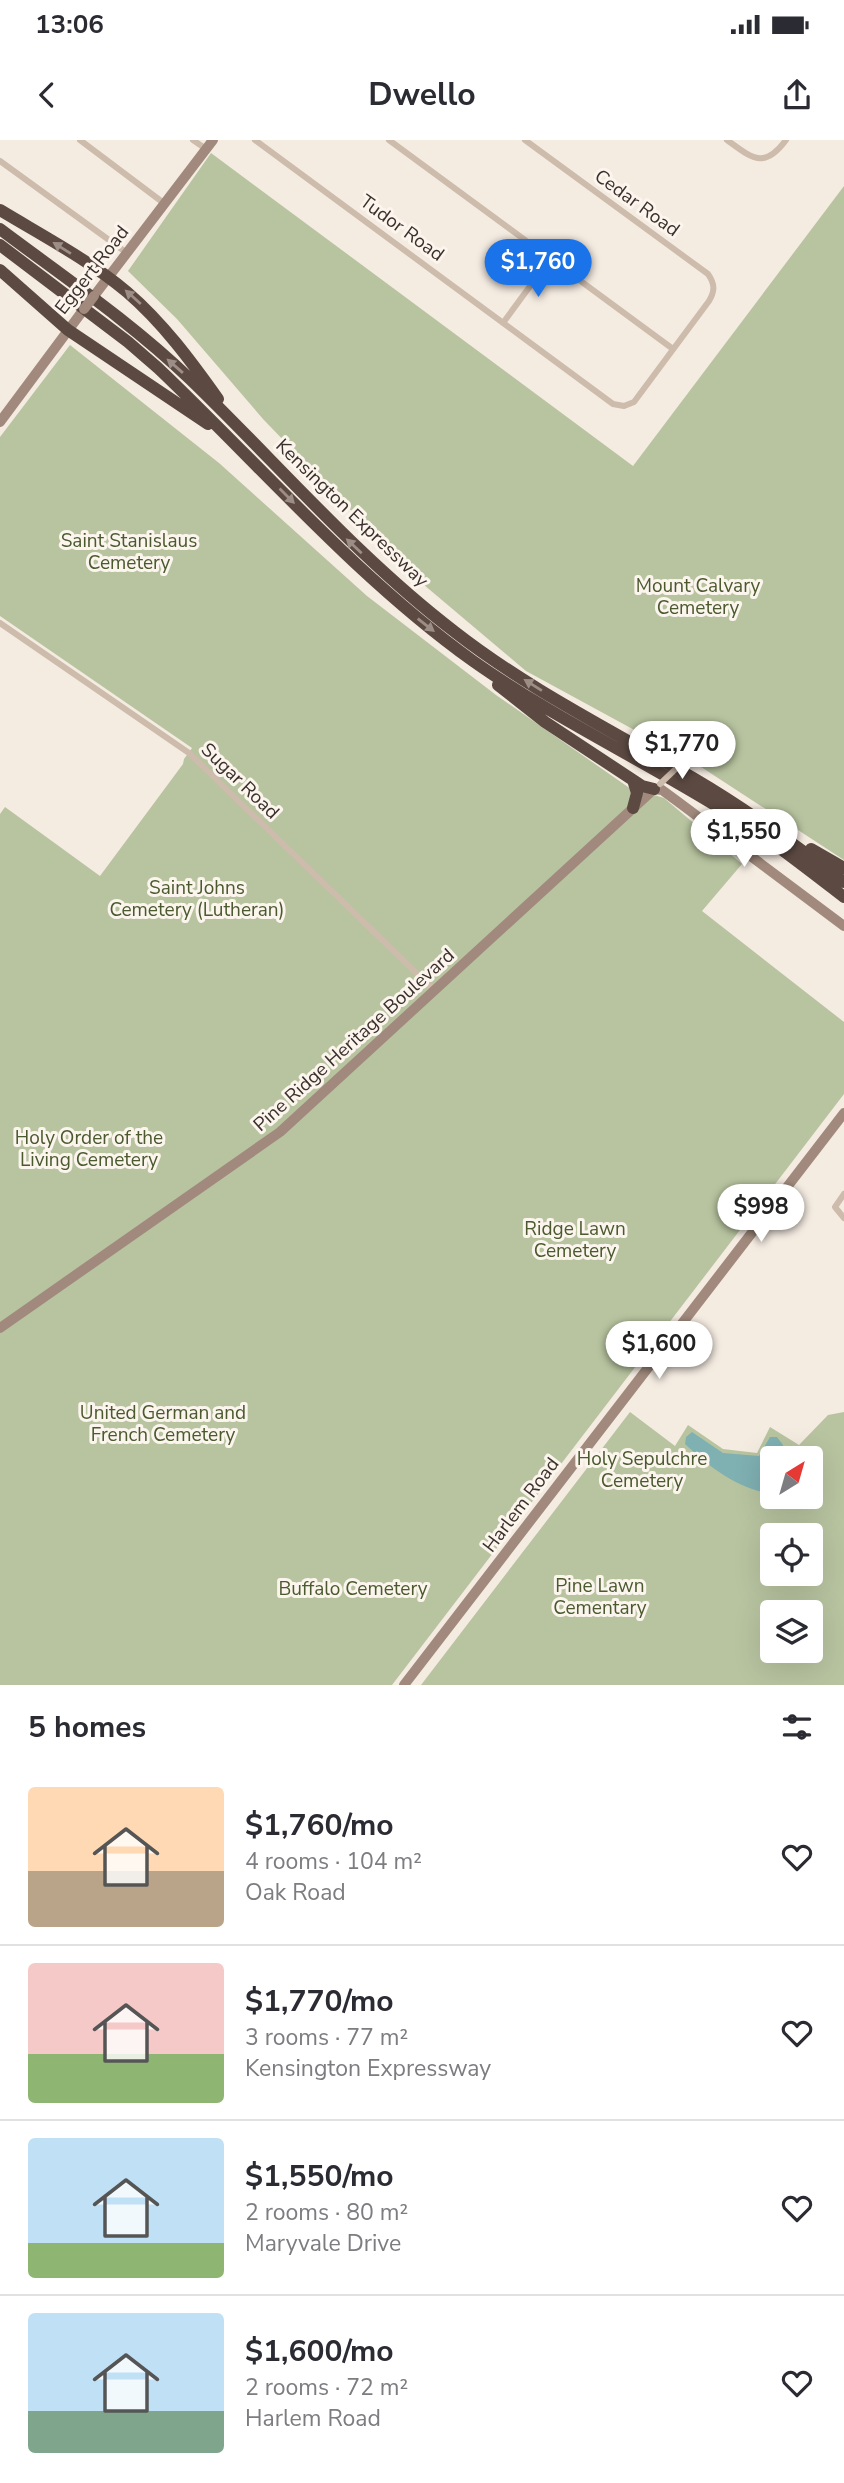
<!DOCTYPE html>
<meta charset="utf-8">
<style>
:root{--surface:#fff;--page:#f2f2f3;--text:#2b2b33;--muted:#7c7c81;--line:#e1e1e2;--accent:#1a73e8}
body{margin:0;font-family:"Nunito Sans",sans-serif;background:var(--page);color:var(--text);height:100vh;display:flex;flex-direction:column;font-size:26px;white-space:nowrap}
*{box-sizing:border-box;margin:0}
p{font-size:23px;color:var(--muted)}
.icon{flex:none;width:38px;height:38px;fill:none;stroke:currentColor;stroke-width:2;stroke-linecap:round;stroke-linejoin:round}
.map{position:relative;height:1545px;overflow:hidden}
.sheet{display:flex;flex-direction:column;background:var(--surface);flex:1}
.sheet>*{flex:none}
.needle{width:46px;rotate:37deg}
.buttons{position:absolute;left:760px;top:1306px;display:grid;gap:14px}
.buttons a{display:grid;place-items:center;width:63px;height:63px;border-radius:7px;background:var(--surface);box-shadow:0 7px 28px #0002;font-size:35px}
.price{position:absolute;translate:-50% -60px;padding:0 16px;border-radius:24px;background:#fff;color:#222;font-size:23px;line-height:46px;filter:drop-shadow(0 2px 4px #0008)}
.price::after{content:'';position:absolute;left:50%;top:42px;width:21px;height:16px;margin-left:-10px;background:inherit;clip-path:polygon(0 0,100% 0,50% 100%)}
.price.current{background:var(--accent);color:#fff}
ul{padding:0;list-style:none}
li{display:flex;align-items:center;gap:21px;height:175px;padding:0 28px}
li+li{border-top:2px solid var(--line)}
li span{display:grid;place-items:center;flex:none;width:196px;height:140px;border-radius:7px;color:#555}
li>.icon{margin-inline-start:auto}
span .icon{width:84px;height:84px;fill:#fffc;stroke-width:1}
li b{font-size:30px}
h2{display:flex;justify-content:space-between;align-items:center;height:84px;padding:0 28px;font-size:30px}
.status{display:flex;justify-content:space-between;align-items:center;height:49px;padding:0 35px;background:var(--surface);direction:ltr}
.status svg{height:19px;fill:currentColor}
header{display:flex;justify-content:space-between;align-items:center;height:91px;padding:0 28px;background:var(--surface);font-size:32px;font-weight:700}
.map>svg:first-child{display:block}
</style>
<div class="status"><b>13:06</b><svg viewBox="0 0 49 12"><path d="M0 12V9h3v3zM5 12V6h3v6zM10 12V3h3v9zM15 12V0h3v12zM26 1h20v11H26zM47 4h2v5h-2z"/></svg></div>
<header><svg class="icon" aria-label="back" viewBox="0 0 24 24"><path d="M15 5l-7 7 7 7"/></svg>Dwello<svg class="icon" aria-label="share" viewBox="0 0 24 24"><path d="M12 15V3M7 8l5-5 5 5M5 13v7h14v-7"/></svg></header>
<div class="map">
<svg width="844" height="1545" viewBox="0 0 844 1545">
<rect width="100%" height="100%" fill="#f4ebe1"/>
<path fill="#b8c4a0" fill-rule="evenodd" d="M 211,13 L 633,326 L 844,46 L 844,720 L 695,623 L 526,531 L 417,439 L 263,279 L 177,179 L 128,131 Z
M 70,205 L 219,323 L 367,456 L 496,555 L 628,647 L 664,658 L 742,724 L 702,771 L 844,882 L 844,954 L 392,1545 L 0,1545 L 0,674 L 5,667 L 100,736 L 183,624 L 184,619 L 192,608 L 0,476 L 0,297 Z
M 630,1272 L 675,1306 L 688,1285 L 723,1309 L 757,1313 L 770,1287 L 799,1305 L 828,1275 L 844,1272 L 844,1545 L 421,1545 ZM 772,1318 L 810,1318 L 810,1356 L 772,1356 ZM 772,1395 L 810,1395 L 810,1433 L 772,1433 ZM 772,1472 L 810,1472 L 810,1510 L 772,1510 Z"/>
<path fill="#7fb0b2" d="M 692,1292 L 723,1313 L 759,1316 L 770,1297 L 777,1297 L 783,1305 L 778,1318 L 772,1318 L 772,1338 L 763,1352 C 734,1346 706,1324 685,1304 L 686,1297 Z"/>
<g fill="none" stroke-linecap="round" stroke-linejoin="round">
<path stroke="#cdbbac" stroke-width="6" d="M 80,0 L 165,64
M 193,0 L 206,9
M 255,0 L 613,264 L 624,266 L 634,262 L 709,161 C 715,151 715,144 708,134 L 525,0
M 389,0 L 673,209
M 727,0 C 752,18 764,30 786,0
M 0,21 L 127,113
M 503,183 L 550,119
M 0,483 L 189,613 L 435,851
M 686,619 L 703,603
M 844,1054 L 835,1067 L 844,1078"/>
<path stroke="#a18a7d" stroke-width="10" d="M 94,156 L 213,0
M 0,282 L 84,169
M 0,1188 L 280,992 L 654,649 L 662,650 L 677,661 L 844,786
M 404,1545 L 844,973"/>
<path stroke="#5c4a42" stroke-width="12" d="M 0,70 C 43,96 89,120 127,152 C 163,183 191,221 218,259
M 0,89 C 64,137 132,183 190,239 C 278,324 357,417 455,492 C 528,549 613,591 693,638 C 746,669 795,705 844,742
M 0,105 L 128,202 L 158,228 C 262,327 356,437 473,521 C 552,577 641,619 723,670 C 766,696 805,727 844,757
M 0,130 L 68,190 L 208,284
M 498,545 L 545,582 L 642,646 L 654,649
M 633,668 L 637,653 L 633,640
M 811,709 L 844,728"/>
<path stroke="#cdbbac" stroke-width="6" d="M 660,644 L 686,619"/>
<path stroke="#a18a7d" stroke-width="10" d="M 84,169 L 94,156"/>
</g>
<defs><path id="oneway-solid" d="M-6-.8H1V-3.2L6.5 0L1 3.2V.8H-6Z" transform="scale(1.75)"/></defs>
<g fill="#9c8e87">
<use href="#oneway-solid" transform="translate(62 108) rotate(-148)"/>
<use href="#oneway-solid" transform="translate(133 157) rotate(-138)"/>
<use href="#oneway-solid" transform="translate(175 226) rotate(-139)"/>
<use href="#oneway-solid" transform="translate(287 356) rotate(45)"/>
<use href="#oneway-solid" transform="translate(354 406) rotate(-137)"/>
<use href="#oneway-solid" transform="translate(426 485) rotate(38)"/>
<use href="#oneway-solid" transform="translate(533 545) rotate(-148)"/>
</g>
<g text-anchor="middle" dominant-baseline="central" stroke-width="6" stroke-linejoin="round" paint-order="stroke">
<g font-size="19" fill="#3b302b" stroke="#fbf5ee">
<text transform="translate(637 63) rotate(36)">Cedar Road</text>
<text transform="translate(402 88) rotate(36)">Tudor Road</text>
<text transform="translate(92 130) rotate(-52)">Eggert Road</text>
<text transform="translate(352 373) rotate(44)">Kensington Expressway</text>
<text transform="translate(240 641) rotate(44)">Sugar Road</text>
<text transform="translate(354 900) rotate(-42)">Pine Ridge Heritage Boulevard</text>
<text transform="translate(521 1365) rotate(-53)">Harlem Road</text>
</g>
<g font-size="19" fill="#4a5a2e" stroke="#fbf5ee">
<text x="129" y="401">Saint Stanislaus<tspan x="129" dy="22">Cemetery</tspan></text>
<text x="698" y="446">Mount Calvary<tspan x="698" dy="22">Cemetery</tspan></text>
<text x="197" y="748">Saint Johns<tspan x="197" dy="22">Cemetery (Lutheran)</tspan></text>
<text x="89" y="998">Holy Order of the<tspan x="89" dy="22">Living Cemetery</tspan></text>
<text x="575" y="1089">Ridge Lawn<tspan x="575" dy="22">Cemetery</tspan></text>
<text x="163" y="1273">United German and<tspan x="163" dy="22">French Cemetery</tspan></text>
<text x="642" y="1319">Holy Sepulchre<tspan x="642" dy="22">Cemetery</tspan></text>
<text x="600" y="1446">Pine Lawn<tspan x="600" dy="22">Cementary</tspan></text>
<text x="353" y="1449">Buffalo Cemetery</text>
</g>
</g>
</svg>
<div class="buttons">
<a><svg class="needle" viewBox="-14 -14 28 28"><path d="M0-13l5 13h-10z" fill="#e53935"/><path d="M0 13l5-13h-10z" fill="#7c7c81"/></svg></a>
<a><svg class="icon" aria-label="locate" viewBox="0 0 24 24"><circle cx="12" cy="12" r="6"/><path d="M12 2v4M12 18v4M2 12h4M18 12h4"/></svg></a>
<a><svg class="icon" aria-label="layers" viewBox="0 0 24 24"><path d="M12 4l9 5-9 5-9-5zM3 14l9 5 9-5"/></svg></a>
</div>
<b class="price current" style="left:538px;top:159px">$1,760</b>
<b class="price" style="left:682px;top:641px">$1,770</b>
<b class="price" style="left:744px;top:729px">$1,550</b>
<b class="price" style="left:761px;top:1104px">$998</b>
<b class="price" style="left:659px;top:1241px">$1,600</b>
</div>
<section class="sheet">
<h2>5 homes<svg class="icon" aria-label="filters" viewBox="0 0 24 24"><path d="M4 7h16M4 17h16"/><circle cx="9" cy="7" r="2"/><circle cx="15" cy="17" r="2"/></svg></h2>
<ul>
<li><span style="background:linear-gradient(#ffd9b3 60%,#b9a48a 0)"><svg class="icon" aria-label="home" viewBox="0 0 24 24"><path d="M3 11l9-7 9 7M6 9v11h12V9"/></svg></span><div><b>$1,760/mo</b><p>4 rooms · 104 m²</p><p>Oak Road</p></div><svg class="icon" aria-label="heart" viewBox="0 0 24 24"><path d="M12 20l-8-8c-3-5 5-10 8-4 3-6 11-1 8 4z"/></svg></li>
<li><span style="background:linear-gradient(#f6c9c9 65%,#8fb573 0)"><svg class="icon" aria-label="home" viewBox="0 0 24 24"><path d="M3 11l9-7 9 7M6 9v11h12V9"/></svg></span><div><b>$1,770/mo</b><p>3 rooms · 77 m²</p><p>Kensington Expressway</p></div><svg class="icon" aria-label="heart" viewBox="0 0 24 24"><path d="M12 20l-8-8c-3-5 5-10 8-4 3-6 11-1 8 4z"/></svg></li>
<li><span style="background:linear-gradient(#bfe0f5 75%,#8fb573 0)"><svg class="icon" aria-label="home" viewBox="0 0 24 24"><path d="M3 11l9-7 9 7M6 9v11h12V9"/></svg></span><div><b>$1,550/mo</b><p>2 rooms · 80 m²</p><p>Maryvale Drive</p></div><svg class="icon" aria-label="heart" viewBox="0 0 24 24"><path d="M12 20l-8-8c-3-5 5-10 8-4 3-6 11-1 8 4z"/></svg></li>
<li><span style="background:linear-gradient(#bfe0f5 70%,#7fa58c 0)"><svg class="icon" aria-label="home" viewBox="0 0 24 24"><path d="M3 11l9-7 9 7M6 9v11h12V9"/></svg></span><div><b>$1,600/mo</b><p>2 rooms · 72 m²</p><p>Harlem Road</p></div><svg class="icon" aria-label="heart" viewBox="0 0 24 24"><path d="M12 20l-8-8c-3-5 5-10 8-4 3-6 11-1 8 4z"/></svg></li>
</ul>
</section>
